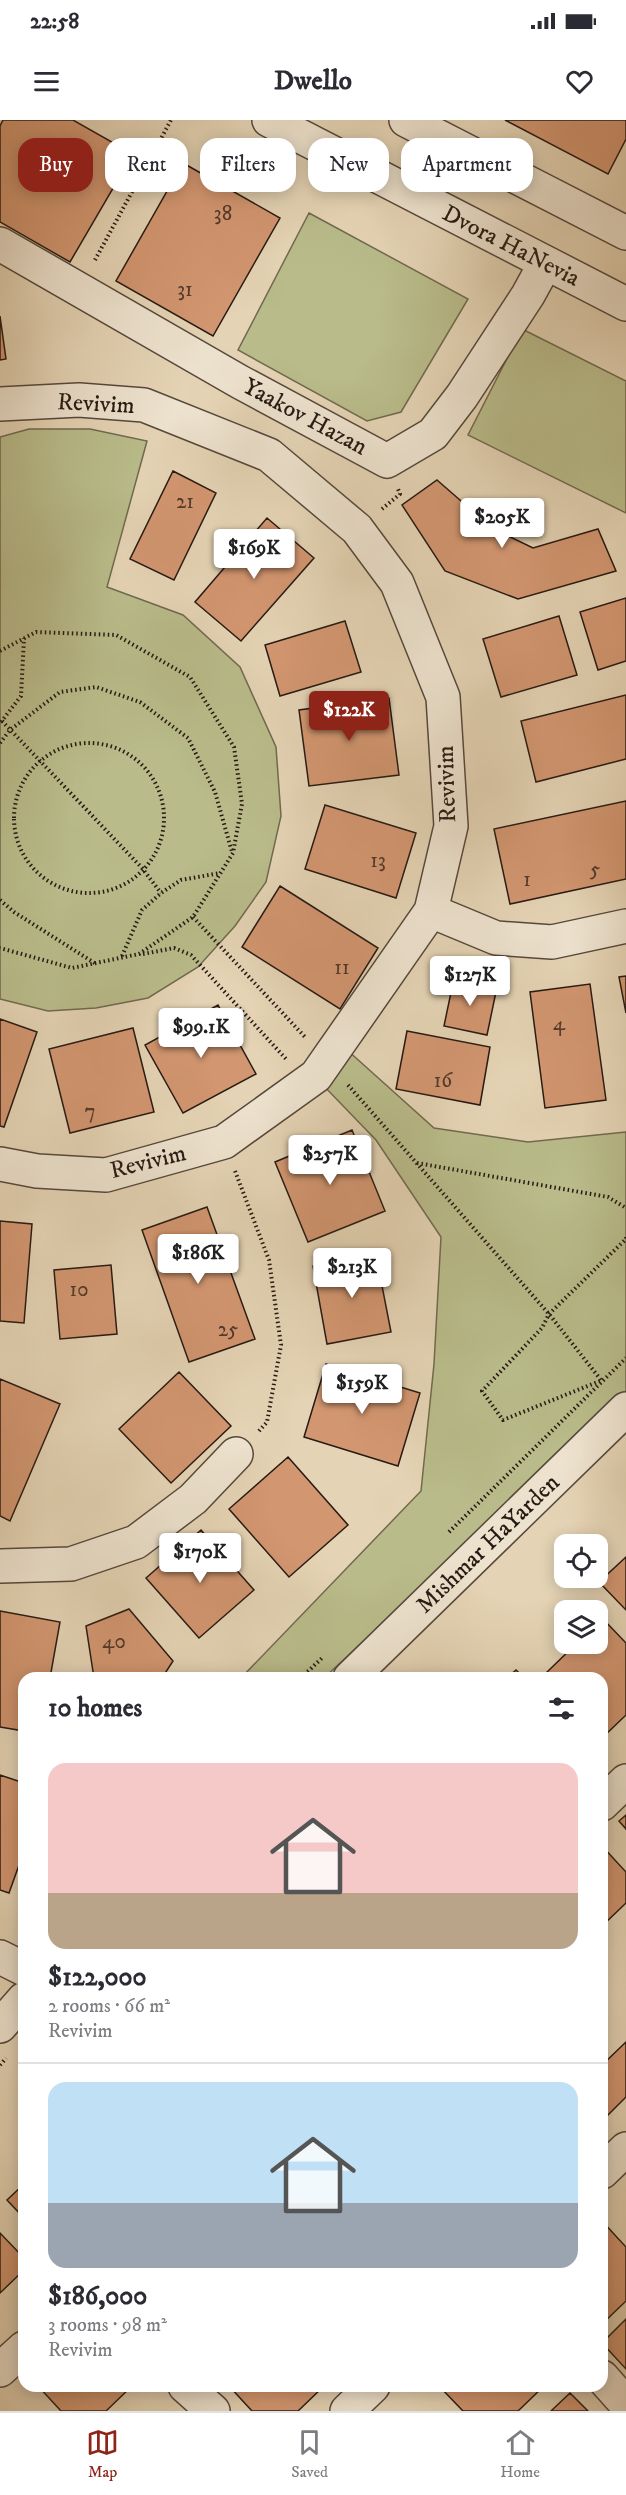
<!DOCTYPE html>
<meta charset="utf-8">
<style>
:root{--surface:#fff;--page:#f7f7f7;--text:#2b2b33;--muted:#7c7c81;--line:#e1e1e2;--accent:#8f2418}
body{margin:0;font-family:"IM FELL DW Pica",serif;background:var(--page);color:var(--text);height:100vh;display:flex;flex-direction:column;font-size:22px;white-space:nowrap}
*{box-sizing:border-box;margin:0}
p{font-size:20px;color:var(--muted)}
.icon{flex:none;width:33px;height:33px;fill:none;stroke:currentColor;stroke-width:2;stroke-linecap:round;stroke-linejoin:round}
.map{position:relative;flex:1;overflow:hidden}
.drawer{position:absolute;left:18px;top:1552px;width:590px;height:720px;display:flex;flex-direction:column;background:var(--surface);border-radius:18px;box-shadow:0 3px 15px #0003}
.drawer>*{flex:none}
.hud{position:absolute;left:18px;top:18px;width:591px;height:54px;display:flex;gap:12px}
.fabs{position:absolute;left:554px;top:1414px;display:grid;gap:12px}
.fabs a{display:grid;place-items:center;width:54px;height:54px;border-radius:12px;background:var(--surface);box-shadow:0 3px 15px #0003;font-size:30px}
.price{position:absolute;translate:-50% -51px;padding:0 14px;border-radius:6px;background:#fff;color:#222;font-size:20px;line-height:39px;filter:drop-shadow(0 2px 3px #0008)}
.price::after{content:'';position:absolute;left:50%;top:36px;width:18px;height:14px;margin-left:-9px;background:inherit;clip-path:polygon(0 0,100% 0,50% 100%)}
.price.on{background:var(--accent);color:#fff}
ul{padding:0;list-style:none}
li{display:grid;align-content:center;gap:12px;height:318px;padding:0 30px}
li+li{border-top:2px solid var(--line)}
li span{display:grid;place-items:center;height:186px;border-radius:18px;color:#555}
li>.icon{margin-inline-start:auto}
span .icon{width:108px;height:108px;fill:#fffc;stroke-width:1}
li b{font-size:26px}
h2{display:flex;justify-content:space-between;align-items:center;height:72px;padding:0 30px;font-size:26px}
.chip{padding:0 21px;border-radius:18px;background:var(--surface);box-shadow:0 3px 15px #0003;font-size:21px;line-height:54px}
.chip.on{background:var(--accent);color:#fff}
.status{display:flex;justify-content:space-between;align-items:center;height:42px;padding:0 30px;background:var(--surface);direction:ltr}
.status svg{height:16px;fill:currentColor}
header{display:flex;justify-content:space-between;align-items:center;height:78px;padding:0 30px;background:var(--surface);font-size:27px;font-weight:700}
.dock{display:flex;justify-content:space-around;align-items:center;height:84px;border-top:2px solid var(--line);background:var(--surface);font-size:16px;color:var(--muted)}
.dock a{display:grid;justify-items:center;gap:3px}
.dock .on{color:var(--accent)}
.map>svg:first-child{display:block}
</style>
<div class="status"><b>22:58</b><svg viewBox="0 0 49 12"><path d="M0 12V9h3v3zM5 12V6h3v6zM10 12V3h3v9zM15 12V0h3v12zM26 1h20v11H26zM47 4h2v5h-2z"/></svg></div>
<header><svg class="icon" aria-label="menu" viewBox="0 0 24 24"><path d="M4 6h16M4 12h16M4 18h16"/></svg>Dwello<svg class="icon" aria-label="heart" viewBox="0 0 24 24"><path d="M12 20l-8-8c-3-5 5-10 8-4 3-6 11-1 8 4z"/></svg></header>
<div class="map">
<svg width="626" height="2291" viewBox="0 0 626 2291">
<rect width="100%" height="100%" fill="#e4d3b4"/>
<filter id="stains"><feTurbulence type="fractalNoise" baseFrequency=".00333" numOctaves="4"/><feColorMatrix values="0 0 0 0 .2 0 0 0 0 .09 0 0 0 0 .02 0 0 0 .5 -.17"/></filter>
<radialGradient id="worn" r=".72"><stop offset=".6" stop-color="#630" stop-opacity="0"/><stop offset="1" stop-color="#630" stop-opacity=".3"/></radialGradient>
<path fill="#b9bb8a" stroke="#706a4f" stroke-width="1.5" d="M 309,93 L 468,179 L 401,292 L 367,301 L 238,230 Z
M 522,209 L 626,261 L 626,393 L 468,315 Z
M 29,309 L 90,309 L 147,321 L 107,467 L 183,495 L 240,547 L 276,627 L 281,696 L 266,762 L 235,806 L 198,847 L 148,878 L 96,888 L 48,891 L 0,879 L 0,317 Z
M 346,929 L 434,1008 L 528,1022 L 626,1012 L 626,1277 L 324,1558 L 241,1558 L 421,1371 L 434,1244 L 441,1117 L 376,1020 L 319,961 Z"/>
<path fill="#d29670" stroke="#271a14" stroke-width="1.5" d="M 3,0 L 73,0 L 133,34 L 70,142 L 0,102 L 0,6 Z
M 505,0 L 626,0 L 626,19 L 608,54 Z
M 183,43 L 280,98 L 213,216 L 116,161 Z
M 0,196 L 6,239 L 0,240 Z
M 173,351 L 216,373 L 174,460 L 130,439 Z
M 437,360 L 492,408 L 533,428 L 598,409 L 616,451 L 518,479 L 445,451 L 402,385 Z
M 267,398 L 314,438 L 241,521 L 195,482 Z
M 626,478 L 626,541 L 598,550 L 580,492 Z
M 559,496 L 577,555 L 501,577 L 483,519 Z
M 345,501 L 361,552 L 280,576 L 265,525 Z
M 626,575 L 626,639 L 536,662 L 521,601 Z
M 389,578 L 399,655 L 309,666 L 299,590 Z
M 626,681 L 626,759 L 510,784 L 494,709 Z
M 325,685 L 416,713 L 396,778 L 305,749 Z
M 280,766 L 378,828 L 340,889 L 242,827 Z
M 626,856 L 626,893 L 619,857 Z
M 454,858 L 497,867 L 487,915 L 444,906 Z
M 590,864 L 606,980 L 545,988 L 530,872 Z
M 218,885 L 256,954 L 183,993 L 145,925 Z
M 0,899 L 37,912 L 4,1007 L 0,1006 Z
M 133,908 L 154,992 L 70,1013 L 49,929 Z
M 407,911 L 490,927 L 480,985 L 396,969 Z
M 352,1010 L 385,1091 L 308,1122 L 275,1042 Z
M 207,1087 L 255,1219 L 189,1242 L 142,1110 Z
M 0,1101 L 32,1104 L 24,1203 L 0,1201 Z
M 376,1135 L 391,1212 L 327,1224 L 313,1146 Z
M 111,1145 L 117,1214 L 60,1219 L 54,1150 Z
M 326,1244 L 420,1273 L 398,1346 L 304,1317 Z
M 179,1252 L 231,1306 L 171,1363 L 119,1309 Z
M 0,1259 L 60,1284 L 10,1401 L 0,1396 Z
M 288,1337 L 348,1405 L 289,1457 L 229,1389 Z
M 201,1410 L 254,1470 L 199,1518 L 146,1458 Z
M 626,1437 L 626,1490 L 599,1462 Z
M 129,1489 L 173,1541 L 162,1558 L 94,1558 L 86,1506 Z
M 0,1491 L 60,1502 L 50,1558 L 24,1558 L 24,1611 L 0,1607 Z
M 603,1499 L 626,1523 L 626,1595 L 604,1616 L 602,1613 L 602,1558 L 549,1558 L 545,1554 L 576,1524 L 597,1524 L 597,1504 Z
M 516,1550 L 524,1558 L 507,1558 Z
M 0,1655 L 24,1663 L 24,1731 L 9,1773 L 0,1770 Z
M 626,1695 L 626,1709 L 619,1701 Z
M 602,1726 L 626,1752 L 626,1783 L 602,1806 Z
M 626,1922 L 626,1977 L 602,2001 L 602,1945 Z
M 24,2064 L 24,2098 L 7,2080 Z
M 602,2101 L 626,2127 L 626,2181 L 602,2204 Z
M 0,2113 L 24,2138 L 24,2150 L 0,2173 Z
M 626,2199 L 626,2249 L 602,2223 Z
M 38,2266 L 132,2266 L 106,2291 L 61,2291 Z
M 229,2266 L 324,2266 L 298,2291 L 252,2291 Z
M 439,2266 L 544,2266 L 518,2291 L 463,2291 Z
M 570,2273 L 588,2291 L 551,2291 Z"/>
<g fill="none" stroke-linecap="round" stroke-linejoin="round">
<defs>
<path id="minor" d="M 269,0 L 626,184
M 406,0 L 626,113
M 0,124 L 240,262 L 387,341 L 433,314 L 462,276 L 528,175 L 545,144
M 0,284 L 79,280 L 144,285 L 269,335 L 357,409 L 397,463 L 443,577 L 451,706 L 431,791 L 316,956 L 224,1022 L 106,1055 L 37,1051 L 0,1044
M 431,791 L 496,818 L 552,822 L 626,806
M 0,1446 L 71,1444 L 136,1422 L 193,1379 L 236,1334
M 350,1558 L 626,1289
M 602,1684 L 626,1661
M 0,1837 L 24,1849
M 0,1906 L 24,1879
M 602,2052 L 626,2029
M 0,2250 L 24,2228
M 602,2257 L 626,2284
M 185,2266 L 213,2291
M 347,2291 L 373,2266"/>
</defs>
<use href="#minor" stroke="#56483c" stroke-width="36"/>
<path stroke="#271a14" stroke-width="4" stroke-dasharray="1.5 3" stroke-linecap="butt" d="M 95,140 L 171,0
M 382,389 L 400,374 L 398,369
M 0,531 L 36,512 L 116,515 L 190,557 L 234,627 L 242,684 L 233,733 L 193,797 L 139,834 L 72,848 L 0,828
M 2,601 L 142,748 L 161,773
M 1,602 L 21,576 L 24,518
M14 698a75 75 0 1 1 150 0a75 75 0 1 1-150 0Z
M 0,623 L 10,610 L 60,572 L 96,567 L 140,582 L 188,618 L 215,672 L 232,732
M 0,780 L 14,792 L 96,844
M 193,797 L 305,917
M 143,834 L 174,828 L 191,835 L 286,939
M 122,836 L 142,790 L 161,773 L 181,760 L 220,753
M 348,965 L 549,1194 L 601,1260
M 417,1043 L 608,1077 L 626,1088
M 235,1051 L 269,1140 L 281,1225 L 267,1302 L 259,1311
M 600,1261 L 503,1300 L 482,1271 L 542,1208 L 549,1194 L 626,1119 L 626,1114
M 449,1412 L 626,1238
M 301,1558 L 322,1538
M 0,1945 L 6,1938"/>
<use href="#minor" stroke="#ede2ce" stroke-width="33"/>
</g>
<g text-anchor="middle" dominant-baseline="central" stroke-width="4.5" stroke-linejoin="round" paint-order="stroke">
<g font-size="21" fill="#52392b">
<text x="223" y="94">38</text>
<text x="185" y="170">31</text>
<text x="185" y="382">21</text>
<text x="378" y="741">13</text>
<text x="595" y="750">5</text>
<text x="527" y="760">1</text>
<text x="342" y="848">11</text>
<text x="559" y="904">4</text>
<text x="443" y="961">16</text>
<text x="90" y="992">7</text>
<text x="79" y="1170">10</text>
<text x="228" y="1210">25</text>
<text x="114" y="1522">40</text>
</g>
<g font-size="24" fill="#271a14" stroke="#ede2ce">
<text transform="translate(511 126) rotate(27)">Dvora HaNevia</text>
<text transform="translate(96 284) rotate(3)">Revivim</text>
<text transform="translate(305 297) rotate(28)">Yaakov Hazan</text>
<text transform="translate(447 664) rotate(-92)">Revivim</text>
<text transform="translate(148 1042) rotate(-14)">Revivim</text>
<text transform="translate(488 1424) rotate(-44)">Mishmar HaYarden</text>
</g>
</g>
<rect width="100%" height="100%" filter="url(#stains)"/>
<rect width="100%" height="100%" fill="url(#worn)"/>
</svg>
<div class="fabs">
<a><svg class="icon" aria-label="locate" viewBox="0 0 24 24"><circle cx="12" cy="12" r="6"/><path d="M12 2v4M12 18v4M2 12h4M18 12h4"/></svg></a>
<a><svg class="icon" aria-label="layers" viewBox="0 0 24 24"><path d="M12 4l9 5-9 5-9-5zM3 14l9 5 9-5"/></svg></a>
</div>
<b class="price" style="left:502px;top:429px">$205K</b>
<b class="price" style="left:254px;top:460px">$169K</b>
<b class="price on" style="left:349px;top:622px">$122K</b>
<b class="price" style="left:470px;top:887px">$127K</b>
<b class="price" style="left:201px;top:939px">$99.1K</b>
<b class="price" style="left:330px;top:1066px">$257K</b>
<b class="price" style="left:198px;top:1165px">$186K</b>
<b class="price" style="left:352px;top:1179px">$213K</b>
<b class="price" style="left:362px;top:1295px">$159K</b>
<b class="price" style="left:200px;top:1464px">$170K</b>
<div class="hud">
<a class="chip on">Buy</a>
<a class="chip">Rent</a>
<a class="chip">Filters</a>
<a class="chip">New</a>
<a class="chip">Apartment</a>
</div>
<section class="drawer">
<h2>10 homes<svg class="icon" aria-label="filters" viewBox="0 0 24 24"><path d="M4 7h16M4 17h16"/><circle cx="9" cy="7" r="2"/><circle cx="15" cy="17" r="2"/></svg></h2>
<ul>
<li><span style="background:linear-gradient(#f6c9c9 70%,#b9a48a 0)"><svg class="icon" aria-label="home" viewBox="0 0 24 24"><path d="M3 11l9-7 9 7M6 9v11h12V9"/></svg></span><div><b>$122,000</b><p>2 rooms · 66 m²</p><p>Revivim</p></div></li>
<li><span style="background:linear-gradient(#bfe0f5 65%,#9aa5b1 0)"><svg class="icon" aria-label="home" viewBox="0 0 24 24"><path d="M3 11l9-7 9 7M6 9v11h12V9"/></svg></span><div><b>$186,000</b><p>3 rooms · 98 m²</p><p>Revivim</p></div></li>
</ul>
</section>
</div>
<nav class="dock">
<a class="on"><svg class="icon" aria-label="map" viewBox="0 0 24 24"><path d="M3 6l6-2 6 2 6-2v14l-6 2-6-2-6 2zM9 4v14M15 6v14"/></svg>Map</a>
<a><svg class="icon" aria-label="saved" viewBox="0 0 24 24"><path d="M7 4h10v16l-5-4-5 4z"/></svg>Saved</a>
<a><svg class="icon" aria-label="home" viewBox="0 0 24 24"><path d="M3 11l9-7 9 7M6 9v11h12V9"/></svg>Home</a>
</nav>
